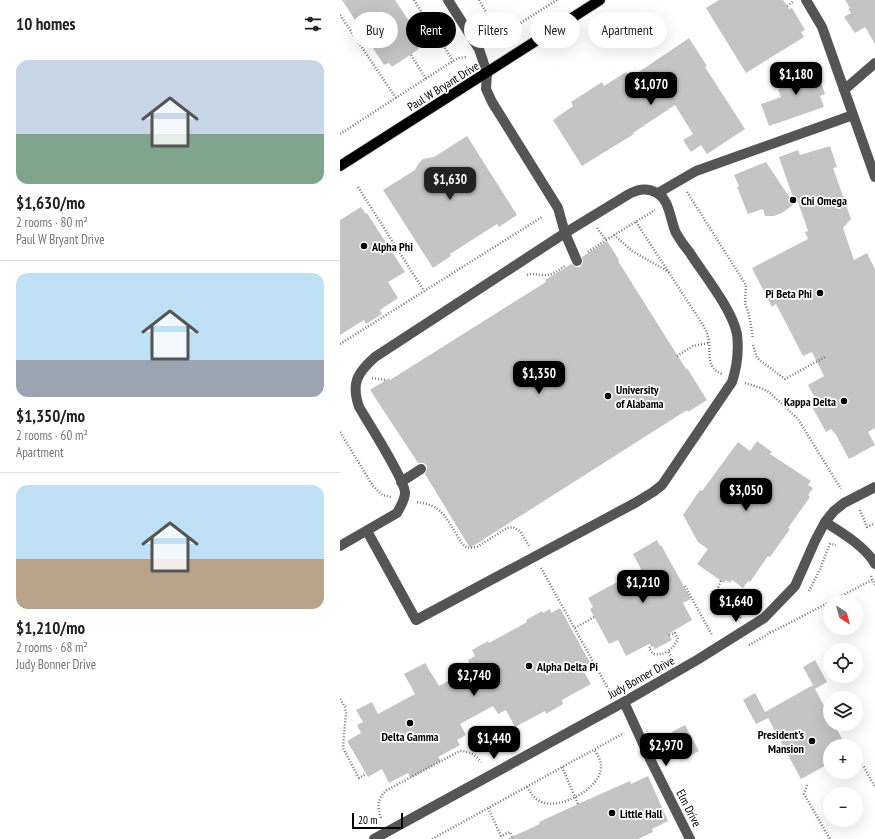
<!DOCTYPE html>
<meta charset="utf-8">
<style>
:root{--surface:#fff;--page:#f6f6f6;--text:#202124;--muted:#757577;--line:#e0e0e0;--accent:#000}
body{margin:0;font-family:"PT Sans Narrow",sans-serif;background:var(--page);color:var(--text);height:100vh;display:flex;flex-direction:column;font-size:15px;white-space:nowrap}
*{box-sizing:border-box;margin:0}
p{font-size:13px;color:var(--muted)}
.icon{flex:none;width:22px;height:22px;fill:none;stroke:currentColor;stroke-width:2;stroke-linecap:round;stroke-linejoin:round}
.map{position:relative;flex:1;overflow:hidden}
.side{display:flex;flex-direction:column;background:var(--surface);width:340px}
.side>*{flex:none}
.top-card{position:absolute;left:12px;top:12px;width:380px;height:36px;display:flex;gap:8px}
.needle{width:26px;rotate:144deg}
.tools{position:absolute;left:483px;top:595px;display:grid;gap:8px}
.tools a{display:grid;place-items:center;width:40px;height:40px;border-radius:50%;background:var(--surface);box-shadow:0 4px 16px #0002;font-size:20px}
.scale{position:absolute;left:12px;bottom:10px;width:51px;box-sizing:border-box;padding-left:4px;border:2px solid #000;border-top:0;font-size:11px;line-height:14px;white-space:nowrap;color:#000;-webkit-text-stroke:3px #fff;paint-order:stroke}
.price{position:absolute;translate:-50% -34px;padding:0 9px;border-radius:8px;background:var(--accent);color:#fff;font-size:13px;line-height:26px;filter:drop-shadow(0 1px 2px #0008)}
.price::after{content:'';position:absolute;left:50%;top:24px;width:12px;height:9px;margin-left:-6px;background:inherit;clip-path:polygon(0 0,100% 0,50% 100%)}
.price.selected{background:#222;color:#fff}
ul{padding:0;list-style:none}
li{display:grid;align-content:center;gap:8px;height:212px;padding:0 16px}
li+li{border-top:1px solid var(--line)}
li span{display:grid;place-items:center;height:124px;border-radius:12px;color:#555}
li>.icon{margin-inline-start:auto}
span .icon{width:72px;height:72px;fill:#fffc;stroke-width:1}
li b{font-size:17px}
h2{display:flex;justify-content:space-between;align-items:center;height:48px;padding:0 16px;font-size:17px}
.pill{padding:0 14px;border-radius:18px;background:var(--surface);box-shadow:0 4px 16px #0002;font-size:14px;line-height:36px}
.pill.selected{background:var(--accent);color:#fff}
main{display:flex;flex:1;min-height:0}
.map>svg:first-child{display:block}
</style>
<main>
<section class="side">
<h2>10 homes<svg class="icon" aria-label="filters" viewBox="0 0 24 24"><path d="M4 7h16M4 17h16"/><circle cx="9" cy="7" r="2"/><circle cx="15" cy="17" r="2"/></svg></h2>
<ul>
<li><span style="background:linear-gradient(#c9d6e8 60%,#7fa58c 0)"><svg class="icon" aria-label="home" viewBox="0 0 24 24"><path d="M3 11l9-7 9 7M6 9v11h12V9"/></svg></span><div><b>$1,630/mo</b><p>2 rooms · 80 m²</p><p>Paul W Bryant Drive</p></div></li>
<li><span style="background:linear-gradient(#bfe0f5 70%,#9aa5b1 0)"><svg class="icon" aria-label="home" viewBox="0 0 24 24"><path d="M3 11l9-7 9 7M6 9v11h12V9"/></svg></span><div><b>$1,350/mo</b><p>2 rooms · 60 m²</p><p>Apartment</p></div></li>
<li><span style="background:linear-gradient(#bfe0f5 60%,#b9a48a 0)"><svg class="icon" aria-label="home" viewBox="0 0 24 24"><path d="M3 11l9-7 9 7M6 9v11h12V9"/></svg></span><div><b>$1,210/mo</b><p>2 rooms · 68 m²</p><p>Judy Bonner Drive</p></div></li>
</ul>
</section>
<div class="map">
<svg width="535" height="839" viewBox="0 0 535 839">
<rect width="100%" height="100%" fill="#fff"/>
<path fill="#c4c4c4" d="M 2,0 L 55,0 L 83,42 L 77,46 L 79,49 L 52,67 L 49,63 L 44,65 Z
M 379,0 L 443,0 L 449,9 L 452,8 L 465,30 L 461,32 L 464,37 L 406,73 L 366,8 Z
M 505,0 L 535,0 L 535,44 L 525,27 L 515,33 L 504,17 L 511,13 L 508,9 L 510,8 Z
M 349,38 L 367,66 L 365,67 L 405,129 L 367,154 L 361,145 L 351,152 L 343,140 L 353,134 L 335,105 L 293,133 L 294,134 L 242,166 L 213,120 L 233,106 L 231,102 L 262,82 L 264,86 L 286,72 L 290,78 Z
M 468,63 L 472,73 L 477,71 L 485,94 L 480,96 L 484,107 L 429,126 L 421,104 L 441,97 L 438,89 L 452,84 L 446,70 Z
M 127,136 L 177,215 L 159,227 L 157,224 L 110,254 L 111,256 L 93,268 L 43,190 L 75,170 L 78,164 L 83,159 L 94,157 Z
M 490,146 L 497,167 L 493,168 L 511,219 L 503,228 L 514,260 L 527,253 L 535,269 L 535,428 L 528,432 L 535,445 L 509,459 L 495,433 L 494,433 L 491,429 L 486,432 L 470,403 L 476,400 L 468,385 L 484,376 L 472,352 L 463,356 L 436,304 L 432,307 L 412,268 L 468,239 L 465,232 L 468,231 L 458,202 L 455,203 L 439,157 L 458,150 L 460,155 Z
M 426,162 L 454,204 L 442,213 L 434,216 L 425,216 L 423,209 L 408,214 L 397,187 L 399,186 L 394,175 Z
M 21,207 L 26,214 L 27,213 L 65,272 L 48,282 L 58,298 L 40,310 L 42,314 L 26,324 L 24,320 L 0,335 L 0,220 Z
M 267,241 L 279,260 L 278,261 L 346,369 L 347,368 L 367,400 L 348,412 L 347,410 L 130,548 L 85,474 L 87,469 L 87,466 L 84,463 L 78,463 L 30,390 L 49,378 L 50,380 L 206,282 L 205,280 L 225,268 L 231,264 L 236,267 L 240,267 L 243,262 L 242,257 Z
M 417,441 L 432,452 L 430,454 L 471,481 L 468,485 L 473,488 L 468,495 L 470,497 L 448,528 L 450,529 L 430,557 L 428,556 L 410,582 L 408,581 L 403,588 L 392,580 L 390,583 L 386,580 L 384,583 L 357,564 L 368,549 L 358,542 L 343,515 L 360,490 L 362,491 L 398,442 L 410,451 Z
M 317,540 L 320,546 L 321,545 L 351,599 L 343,603 L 352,620 L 330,633 L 329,635 L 332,640 L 315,649 L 312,644 L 309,644 L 286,656 L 278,640 L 269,644 L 250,609 L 253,607 L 248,598 L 301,569 L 293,554 Z
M 220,608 L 250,663 L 242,668 L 251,684 L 222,700 L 223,704 L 206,714 L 205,711 L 175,727 L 166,710 L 158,714 L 153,706 L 120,724 L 126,735 L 117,740 L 120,745 L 98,757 L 101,761 L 71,778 L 68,773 L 49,783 L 42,769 L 28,777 L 7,741 L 21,733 L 17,725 L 23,722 L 16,710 L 32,702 L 38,714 L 75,694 L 64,674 L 85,663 L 99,686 L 132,668 L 128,660 L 135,656 L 132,650 L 148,641 L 149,643 L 180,626 L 187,622 L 186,620 L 202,611 L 203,613 L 210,609 L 211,613 Z
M 475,660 L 487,682 L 475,689 L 463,667 Z
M 473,685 L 490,717 L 490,724 L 494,724 L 506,746 L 490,746 L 490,763 L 461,779 L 428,718 L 416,724 L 403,700 L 415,693 L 425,712 Z
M 345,725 L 359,751 L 346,758 L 332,732 Z
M 308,776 L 328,821 L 312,829 L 313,832 L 298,839 L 167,839 L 200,824 L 199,822 L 238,804 L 290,781 L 291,784 Z"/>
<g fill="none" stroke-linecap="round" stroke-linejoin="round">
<defs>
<path id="major" d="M 0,166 L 260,0"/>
</defs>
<use href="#major" stroke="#dbdbdb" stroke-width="12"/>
<path stroke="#777" stroke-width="2.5" stroke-dasharray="1 2" stroke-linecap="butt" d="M 74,0 L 113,61
M 139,0 L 160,36
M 447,6 L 454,1
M 0,15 L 56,98
M 150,42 L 217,0
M 71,55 L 86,79
M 0,134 L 113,61 L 119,58 L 127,57
M 18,187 L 84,291
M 347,192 L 406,285 L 405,303 L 409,315 L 413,338
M 296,222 L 361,322 C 365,328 368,334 369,342 C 370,356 367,368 382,374
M 257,228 L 266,240 L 315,210
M 274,235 L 292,251 L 329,272
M 248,252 L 266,240
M 187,275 C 192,273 198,275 204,275 C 212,276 218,270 225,266
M 0,344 L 202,217
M 413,345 L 417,358 L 445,379 L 485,357
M 337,356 L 353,346 L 369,343
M 32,378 L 45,380
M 405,383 L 421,388 L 429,392 L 458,419 L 501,489
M 0,432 L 33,486 L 42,495 L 51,497
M 77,502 C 102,505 106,518 118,537 C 121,542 123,546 128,548 L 137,547 L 167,528 L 173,527 L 180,531 L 189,546
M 520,510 L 527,527 L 535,523
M 201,568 L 270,692
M 531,576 L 535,585
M 381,581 C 373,594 385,594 391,601 C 395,606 398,613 401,618
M 345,586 L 372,635
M 469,591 L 480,569 L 490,544 L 496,545
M 235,628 L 254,617
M 430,633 L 532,580
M 329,635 L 335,633 L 338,639 L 333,647 L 328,651 L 332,658
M 312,645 L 309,648 L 313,654 C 319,655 323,654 328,651
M 409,645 L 427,635 L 431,631
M 0,699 L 5,707 L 6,713 L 3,748 L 19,778 L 26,774
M 516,762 L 524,767 L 535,787
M 222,767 L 238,804
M 467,785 L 464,794 L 490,839
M 187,787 C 191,793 194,799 202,802 C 220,810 262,788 261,766 C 261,760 257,754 254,749
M 148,808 L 161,836 L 170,832 L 173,839
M 41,818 C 37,806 37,799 47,790 L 120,751 C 129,751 136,755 141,762
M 92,839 L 284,733"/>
<path stroke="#555" stroke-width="10" d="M 108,0 L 139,49 L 147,73 L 146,89 L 152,102 L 218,208 L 225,233 L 237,261
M 466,0 L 482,27 L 535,177
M 504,90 L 535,63
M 318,193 L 356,171 L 513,115
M 61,482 L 81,469
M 485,522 C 501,532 526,547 535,564
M 0,546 L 57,513 C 60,507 65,500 65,493 C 65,480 28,422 19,407 C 11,383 17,373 35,357 L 225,233 L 289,194 C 298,189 307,187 317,193 C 330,200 330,220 336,233 C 340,240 345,247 350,253 C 364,275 392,309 397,334 C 399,351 397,367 392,382 L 322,485 L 313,492 L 295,503 L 76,620 L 27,531
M 284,702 L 310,759 L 350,839
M 34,839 L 284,702 L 357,660 L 424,618 L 455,586 L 475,541 L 485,522 L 494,511 L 504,503 L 535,487"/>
<use href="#major" stroke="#000" stroke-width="10"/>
</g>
<g fill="#000" stroke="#fff" stroke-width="1.5">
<circle cx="453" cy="200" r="4"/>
<circle cx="24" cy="246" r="4"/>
<circle cx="480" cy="293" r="4"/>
<circle cx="268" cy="396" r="4"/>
<circle cx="504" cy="401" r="4"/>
<circle cx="189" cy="666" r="4"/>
<circle cx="70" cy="723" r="4"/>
<circle cx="472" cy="741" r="4"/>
<circle cx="272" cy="813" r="4"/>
</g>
<g text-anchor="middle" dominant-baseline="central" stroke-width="3.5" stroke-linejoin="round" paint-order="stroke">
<g font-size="12" fill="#000" stroke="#fff">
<text transform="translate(103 86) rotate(-32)">Paul W Bryant Drive</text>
<text transform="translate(301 677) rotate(-29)">Judy Bonner Drive</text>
<text transform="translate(349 808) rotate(63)">Elm Drive</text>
</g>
<g font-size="12" font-weight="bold" fill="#000" stroke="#fff" text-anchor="start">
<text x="461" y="200">Chi Omega</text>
<text x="32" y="246">Alpha Phi</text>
<text x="472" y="293" text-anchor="end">Pi Beta Phi</text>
<text x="276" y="389">University<tspan x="276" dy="14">of Alabama</tspan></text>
<text x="496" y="401" text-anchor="end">Kappa Delta</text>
<text x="197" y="666">Alpha Delta Pi</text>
<text x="464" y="734" text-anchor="end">President's<tspan x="464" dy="14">Mansion</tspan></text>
<text x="70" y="736" text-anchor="middle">Delta Gamma</text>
<text x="280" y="813">Little Hall</text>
</g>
</g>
</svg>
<div class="tools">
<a><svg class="needle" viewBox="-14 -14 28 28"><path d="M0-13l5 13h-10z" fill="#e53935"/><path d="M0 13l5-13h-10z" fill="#757577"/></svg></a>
<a><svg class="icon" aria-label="locate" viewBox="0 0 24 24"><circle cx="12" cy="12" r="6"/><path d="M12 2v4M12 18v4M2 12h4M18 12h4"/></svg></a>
<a><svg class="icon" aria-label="layers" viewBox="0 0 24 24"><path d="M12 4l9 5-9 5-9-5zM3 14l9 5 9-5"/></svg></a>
<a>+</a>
<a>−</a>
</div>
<div class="scale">20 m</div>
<b class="price" style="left:456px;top:96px">$1,180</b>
<b class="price" style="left:311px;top:106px">$1,070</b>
<b class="price selected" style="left:110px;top:201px">$1,630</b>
<b class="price" style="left:199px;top:395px">$1,350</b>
<b class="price" style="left:406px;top:512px">$3,050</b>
<b class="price" style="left:303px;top:604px">$1,210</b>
<b class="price" style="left:396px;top:623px">$1,640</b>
<b class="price" style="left:134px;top:697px">$2,740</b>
<b class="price" style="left:154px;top:760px">$1,440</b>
<b class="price" style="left:326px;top:767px">$2,970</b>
<div class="top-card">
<a class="pill">Buy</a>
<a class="pill selected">Rent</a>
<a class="pill">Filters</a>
<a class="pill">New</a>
<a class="pill">Apartment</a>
</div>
</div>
</main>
